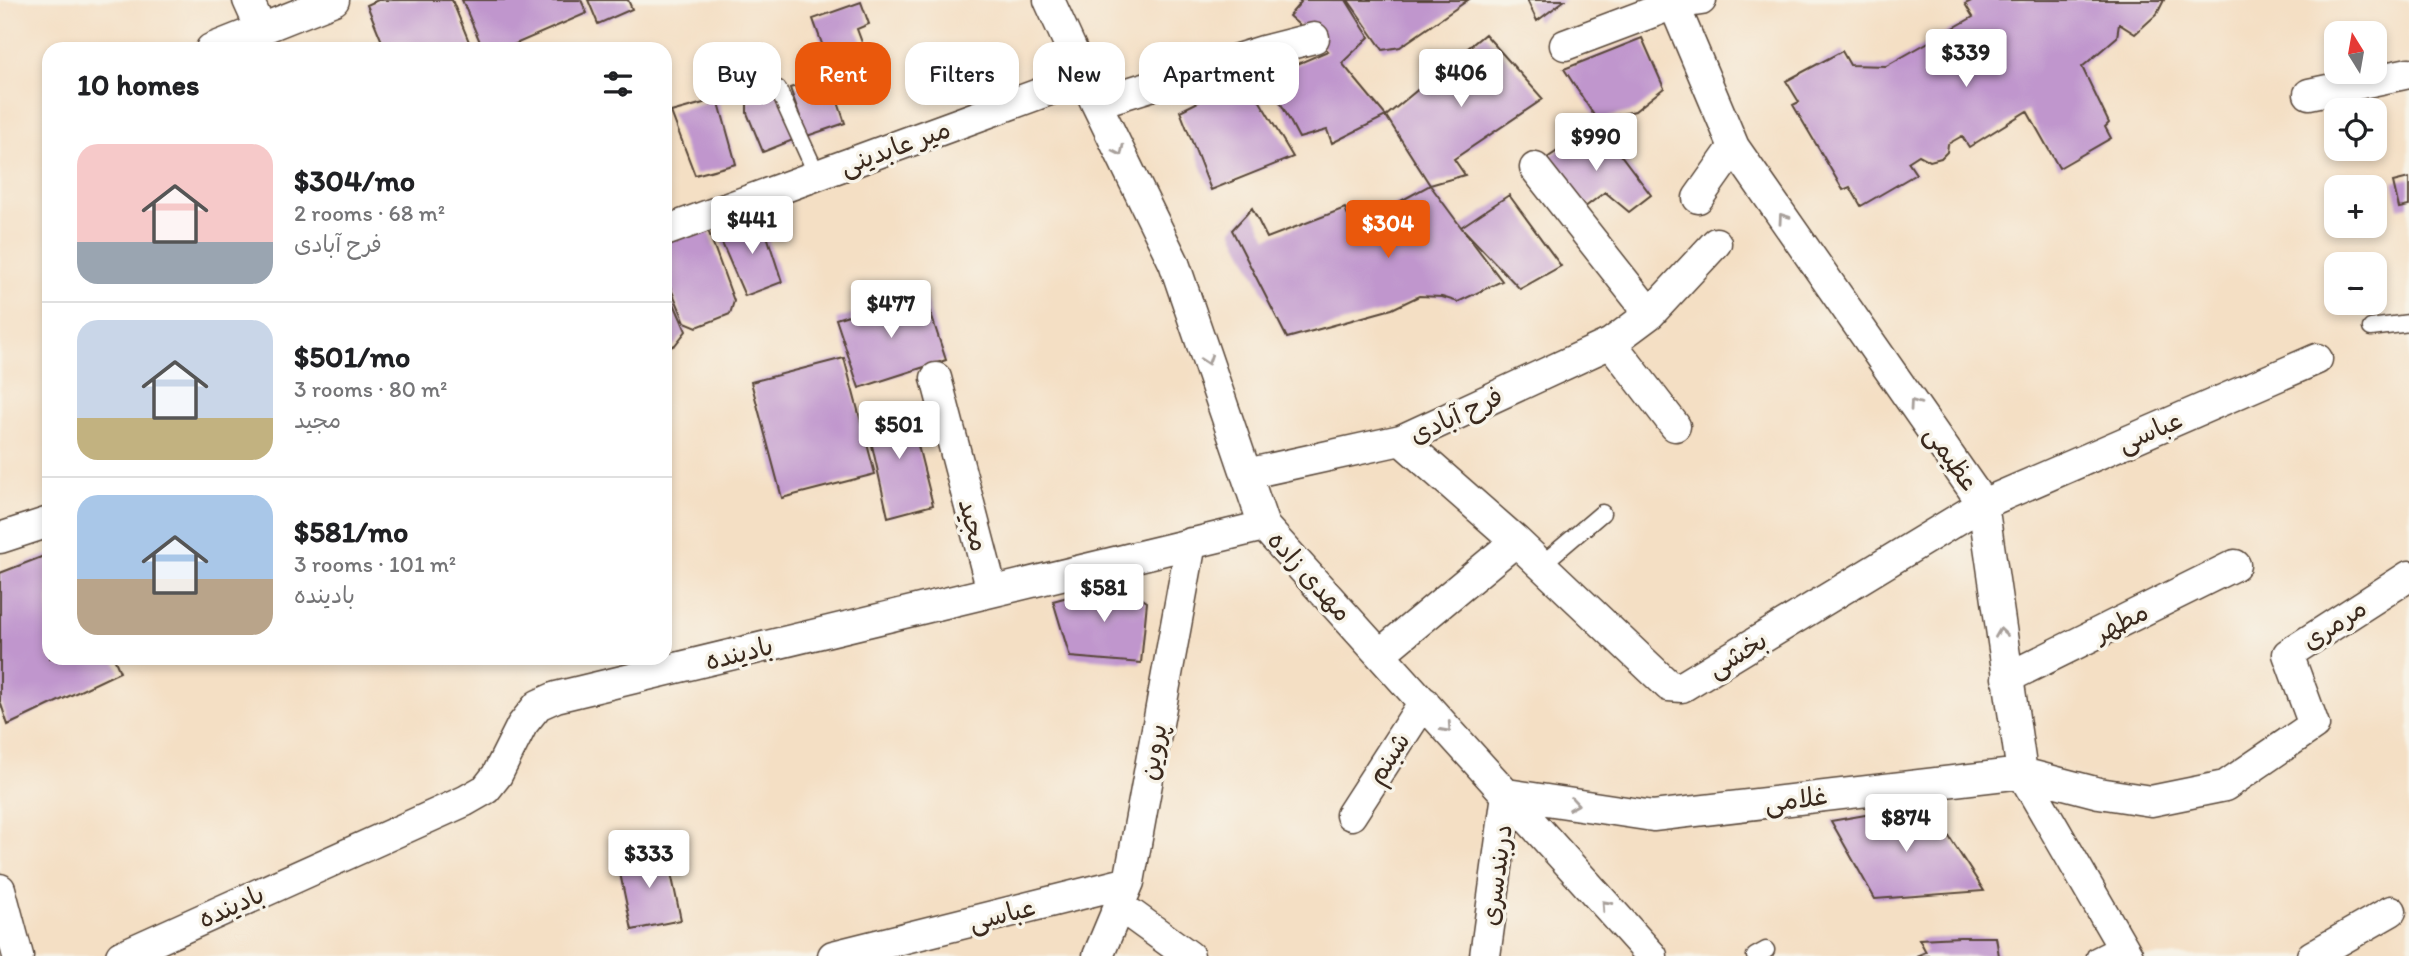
<!DOCTYPE html>
<meta charset="utf-8">
<style>
:root{--surface:#fff;--page:#f6f6f6;--text:#202124;--muted:#757577;--line:#e0e0e0;--accent:#ea580c}
body{margin:0;font-family:Itim,"Playpen Sans Arabic",sans-serif;background:var(--page);color:var(--text);height:100vh;display:flex;flex-direction:column;font-size:26px;white-space:nowrap}
*{box-sizing:border-box;margin:0}
p{font-size:23px;color:var(--muted)}
.icon{flex:none;width:38px;height:38px;fill:none;stroke:currentColor;stroke-width:2;stroke-linecap:round;stroke-linejoin:round}
.map{position:relative;flex:1;overflow:hidden}
.side{position:absolute;left:42px;top:42px;width:630px;height:623px;display:flex;flex-direction:column;background:var(--surface);border-radius:21px;box-shadow:0 4px 10px #0003}
.side>*{flex:none}
.top-card{position:absolute;left:693px;top:42px;width:665px;height:63px;display:flex;gap:14px}
.needle{width:46px;rotate:349deg}
.buttons{position:absolute;left:2324px;top:21px;display:grid;gap:14px}
.buttons a{display:grid;place-items:center;width:63px;height:63px;border-radius:14px;background:var(--surface);box-shadow:0 4px 10px #0003;font-size:35px}
.price{position:absolute;translate:-50% -60px;padding:0 16px;border-radius:7px;background:#fff;color:#222;font-size:23px;line-height:46px;filter:drop-shadow(0 2px 4px #0008)}
.price::after{content:'';position:absolute;left:50%;top:42px;width:21px;height:16px;margin-left:-10px;background:inherit;clip-path:polygon(0 0,100% 0,50% 100%)}
.price.active{background:var(--accent);color:#fff}
ul{padding:0;list-style:none}
li{display:flex;align-items:center;gap:21px;height:175px;padding:0 35px}
li+li{border-top:2px solid var(--line)}
li span{display:grid;place-items:center;flex:none;width:196px;height:140px;border-radius:21px;color:#555}
li>.icon{margin-inline-start:auto}
span .icon{width:84px;height:84px;fill:#fffc;stroke-width:1}
li b{font-size:30px}
h2{display:flex;justify-content:space-between;align-items:center;height:84px;padding:0 35px;font-size:30px}
.tag{padding:0 24px;border-radius:21px;background:var(--surface);box-shadow:0 4px 10px #0003;font-size:24px;line-height:63px}
.tag.active{background:var(--accent);color:#fff}
.map>svg:first-child{display:block}
</style>
<div class="map">
<svg width="2409" height="956" viewBox="0 0 2409 956">
<rect width="100%" height="100%" fill="#f7f3e8"/>
<filter id="ink" filterUnits="userSpaceOnUse"><feTurbulence type="fractalNoise" baseFrequency=".0143" numOctaves="2"/><feDisplacementMap in="SourceGraphic" scale="14" xChannelSelector="R" yChannelSelector="G"/><feConvolveMatrix kernelMatrix="1 2 1 2 8 2 1 2 1" color-interpolation-filters="sRGB"/></filter>
<filter id="wash" filterUnits="userSpaceOnUse"><feTurbulence type="fractalNoise" baseFrequency=".00686" numOctaves="4" result="noise"/><feDisplacementMap in="SourceGraphic" scale="28" xChannelSelector="R" yChannelSelector="G"/><feGaussianBlur stdDeviation="1.57" result="paint"/><feColorMatrix in="noise" values="0 0 0 0 0 0 0 0 0 0 0 0 0 0 0 0 0 1.4 0 .05"/><feComposite in="paint" operator="in"/></filter>
<g filter="url(#wash)">
<rect width="100%" height="100%" fill="#f4dfc4"/>
<g id="blocks">
<path fill="#c096cd" d="M 378,0 L 452,0 L 472,49 L 385,49 L 367,5 Z
M 462,0 L 581,0 L 587,13 L 504,49 L 483,49 Z
M 588,0 L 628,0 L 632,9 L 598,24 Z
M 1299,0 L 1346,0 L 1369,37 L 1342,63 L 1386,116 L 1332,143 L 1327,130 L 1299,138 L 1267,77 L 1328,51 L 1289,16 L 1301,2 Z
M 1348,0 L 1468,0 L 1400,47 L 1383,50 Z
M 1527,0 L 1565,0 L 1537,21 Z
M 1973,0 L 2164,0 L 2157,14 L 2135,34 L 2119,24 L 2117,37 L 2082,67 L 2109,123 L 2105,127 L 2111,138 L 2059,168 L 2027,111 L 1969,147 L 1962,136 L 1948,144 L 1947,152 L 1941,158 L 1930,161 L 1919,155 L 1908,162 L 1916,174 L 1861,206 L 1850,187 L 1843,190 L 1793,105 L 1799,102 L 1786,81 L 1842,51 L 1850,65 L 1886,66 L 1973,17 L 1965,4 Z
M 861,2 L 869,24 L 857,29 L 877,83 L 841,96 L 813,19 Z
M 1485,34 L 1543,99 L 1454,159 L 1465,175 L 1430,185 L 1386,116 Z
M 1642,38 L 1664,88 L 1635,111 L 1597,120 L 1564,69 Z
M 829,75 L 845,123 L 807,136 L 790,88 Z
M 1246,78 L 1293,157 L 1211,190 L 1180,111 Z
M 778,89 L 798,138 L 763,152 L 747,113 L 747,102 Z
M 718,99 L 736,164 L 695,175 L 671,112 Z
M 1583,134 L 1608,138 L 1651,195 L 1629,212 L 1605,192 L 1580,211 L 1544,160 Z
M 2409,178 L 2409,206 L 2399,208 L 2393,182 Z
M 1430,185 L 1461,227 L 1509,195 L 1561,266 L 1520,289 L 1461,227 L 1502,281 L 1458,302 L 1442,297 L 1419,296 L 1392,309 L 1287,338 L 1232,230 L 1252,208 L 1267,238 L 1345,208 L 1353,227 Z
M 760,214 L 782,282 L 745,296 L 718,234 L 750,225 L 750,216 Z
M 708,230 L 734,301 L 730,314 L 697,327 L 685,322 L 671,289 L 665,271 L 665,239 Z
M 665,283 L 686,331 L 675,345 L 665,350 Z
M 924,293 L 946,360 L 859,388 L 836,319 L 895,300 L 898,308 L 913,303 L 911,298 Z
M 844,358 L 875,474 L 782,498 L 751,382 Z
M 908,406 L 933,505 L 888,517 L 865,414 Z
M 49,554 L 49,658 L 114,658 L 120,672 L 8,725 L 0,701 L 0,573 Z
M 1118,583 L 1147,602 L 1141,663 L 1070,657 L 1053,601 Z
M 1928,804 L 1984,891 L 1875,899 L 1831,821 Z
M 666,849 L 681,920 L 632,930 L 617,859 Z
M 1960,937 L 1996,937 L 1999,956 L 1916,956 L 1926,952 L 1919,939 Z"/>
</g>
</g>
<g filter="url(#ink)">
<use href="#blocks" fill-opacity="0" stroke="#574537" stroke-width="2"/>
<g fill="none" stroke-linecap="round" stroke-linejoin="round">
<defs>
<path id="service" d="M 778,89 L 817,175
M 2371,328 L 2409,323
M 1541,565 L 1602,513
M 1755,956 L 1766,950
M 2095,956 L 2121,943"/>
<path id="minor" d="M 248,0 L 261,29
M 1049,0 L 1096,103 L 1174,263 L 1264,526 L 1652,956
M 1672,0 L 1734,147 L 1983,504 L 2022,773 L 2128,956
M 1565,45 L 1674,4 L 1701,0
M 211,49 L 334,0
M 2309,94 L 2409,73
M 1096,103 L 1263,51 L 1314,38
M 1535,168 L 1650,314
M 1698,198 L 1734,147
M 665,231 L 1085,77
M 1611,343 L 1675,426
M 936,378 L 992,591
M 1401,440 L 1516,541 L 1669,686 L 1682,687 L 1983,504 L 2317,359
M 1246,474 L 1401,440 L 1611,343 L 1650,314 L 1716,243
M 0,538 L 49,522
M 1380,654 L 1516,541
M 2007,678 L 2235,565
M 1507,794 L 1653,816 L 2022,773 L 2099,793 L 2151,801 L 2225,786 L 2314,725 L 2288,654 L 2409,576
M 1351,815 L 1424,702
M 0,889 L 18,956
M 1120,906 L 1189,956
M 121,956 L 465,801 L 486,789 L 497,775 L 522,725 L 538,705 L 556,697 L 1264,526
M 833,956 L 1129,882
M 1098,956 L 1129,882 L 1191,543
M 1485,956 L 1507,794
M 2312,956 L 2391,911"/>
</defs>
<use href="#service" stroke="#574537" stroke-width="19"/>
<use href="#minor" stroke="#574537" stroke-width="33"/>
<use href="#service" stroke="#fff" stroke-width="16"/>
<use href="#minor" stroke="#fff" stroke-width="30"/>
</g>
<defs><path id="oneway-chevron" d="M-2-3.5L2.5 0L-2 3.5" fill="none" stroke-width="1.6" stroke-linecap="round" stroke-linejoin="round" transform="scale(1.75)"/></defs>
<g stroke="#a79f9a">
<use href="#oneway-chevron" transform="translate(1119 151) rotate(64)"/>
<use href="#oneway-chevron" transform="translate(1783 218) rotate(-125)"/>
<use href="#oneway-chevron" transform="translate(1207 360) rotate(71)"/>
<use href="#oneway-chevron" transform="translate(1914 404) rotate(-125)"/>
<use href="#oneway-chevron" transform="translate(2001 633) rotate(-98)"/>
<use href="#oneway-chevron" transform="translate(1447 728) rotate(48)"/>
<use href="#oneway-chevron" transform="translate(1574 804) rotate(9)"/>
<use href="#oneway-chevron" transform="translate(1606 905) rotate(-132)"/>
</g>
</g>
<g text-anchor="middle" dominant-baseline="central" stroke-width="7" stroke-linejoin="round" paint-order="stroke">
<g font-size="26" fill="#3b2a1e" stroke="#f7f3e8">
<text transform="translate(895 147) rotate(-20)">میر عابدینی</text>
<text transform="translate(1456 415) rotate(-25)">فرح آبادی</text>
<text transform="translate(2150 431) rotate(-23)">عباسی</text>
<text transform="translate(1952 458) rotate(55)">عظیمی</text>
<text transform="translate(974 525) rotate(75)">مجید</text>
<text transform="translate(1310 576) rotate(48)">مهدی زاده</text>
<text transform="translate(2121 622) rotate(-27)">مطهر</text>
<text transform="translate(2334 624) rotate(-33)">مرمری</text>
<text transform="translate(739 653) rotate(-14)">بادینده</text>
<text transform="translate(1737 654) rotate(-31)">بخشی</text>
<text transform="translate(1153 752) rotate(-80)">پروین</text>
<text transform="translate(1388 758) rotate(-57)">شبنم</text>
<text transform="translate(1796 799) rotate(-7)">غلامی</text>
<text transform="translate(1496 875) rotate(-82)">دربندسری</text>
<text transform="translate(231 906) rotate(-24)">بادینده</text>
<text transform="translate(1002 914) rotate(-14)">عباسی</text>
</g>
</g>
</svg>
<div class="buttons">
<a><svg class="needle" viewBox="-14 -14 28 28"><path d="M0-13l5 13h-10z" fill="#e53935"/><path d="M0 13l5-13h-10z" fill="#757577"/></svg></a>
<a><svg class="icon" aria-label="locate" viewBox="0 0 24 24"><circle cx="12" cy="12" r="6"/><path d="M12 2v4M12 18v4M2 12h4M18 12h4"/></svg></a>
<a>+</a>
<a>−</a>
</div>
<b class="price" style="left:1966px;top:89px">$339</b>
<b class="price" style="left:1461px;top:109px">$406</b>
<b class="price" style="left:1596px;top:173px">$990</b>
<b class="price" style="left:752px;top:256px">$441</b>
<b class="price active" style="left:1388px;top:260px">$304</b>
<b class="price" style="left:891px;top:340px">$477</b>
<b class="price" style="left:899px;top:461px">$501</b>
<b class="price" style="left:1104px;top:624px">$581</b>
<b class="price" style="left:1906px;top:854px">$874</b>
<b class="price" style="left:649px;top:890px">$333</b>
<div class="top-card">
<a class="tag">Buy</a>
<a class="tag active">Rent</a>
<a class="tag">Filters</a>
<a class="tag">New</a>
<a class="tag">Apartment</a>
</div>
<section class="side">
<h2>10 homes<svg class="icon" aria-label="filters" viewBox="0 0 24 24"><path d="M4 7h16M4 17h16"/><circle cx="9" cy="7" r="2"/><circle cx="15" cy="17" r="2"/></svg></h2>
<ul>
<li><span style="background:linear-gradient(#f6c9c9 70%,#9aa5b1 0)"><svg class="icon" aria-label="home" viewBox="0 0 24 24"><path d="M3 11l9-7 9 7M6 9v11h12V9"/></svg></span><div><b>$304/mo</b><p>2 rooms · 68 m²</p><p>فرح آبادی</p></div></li>
<li><span style="background:linear-gradient(#c9d6e8 70%,#c2b280 0)"><svg class="icon" aria-label="home" viewBox="0 0 24 24"><path d="M3 11l9-7 9 7M6 9v11h12V9"/></svg></span><div><b>$501/mo</b><p>3 rooms · 80 m²</p><p>مجید</p></div></li>
<li><span style="background:linear-gradient(#a9c7e8 60%,#b9a48a 0)"><svg class="icon" aria-label="home" viewBox="0 0 24 24"><path d="M3 11l9-7 9 7M6 9v11h12V9"/></svg></span><div><b>$581/mo</b><p>3 rooms · 101 m²</p><p>بادینده</p></div></li>
</ul>
</section>
</div>
